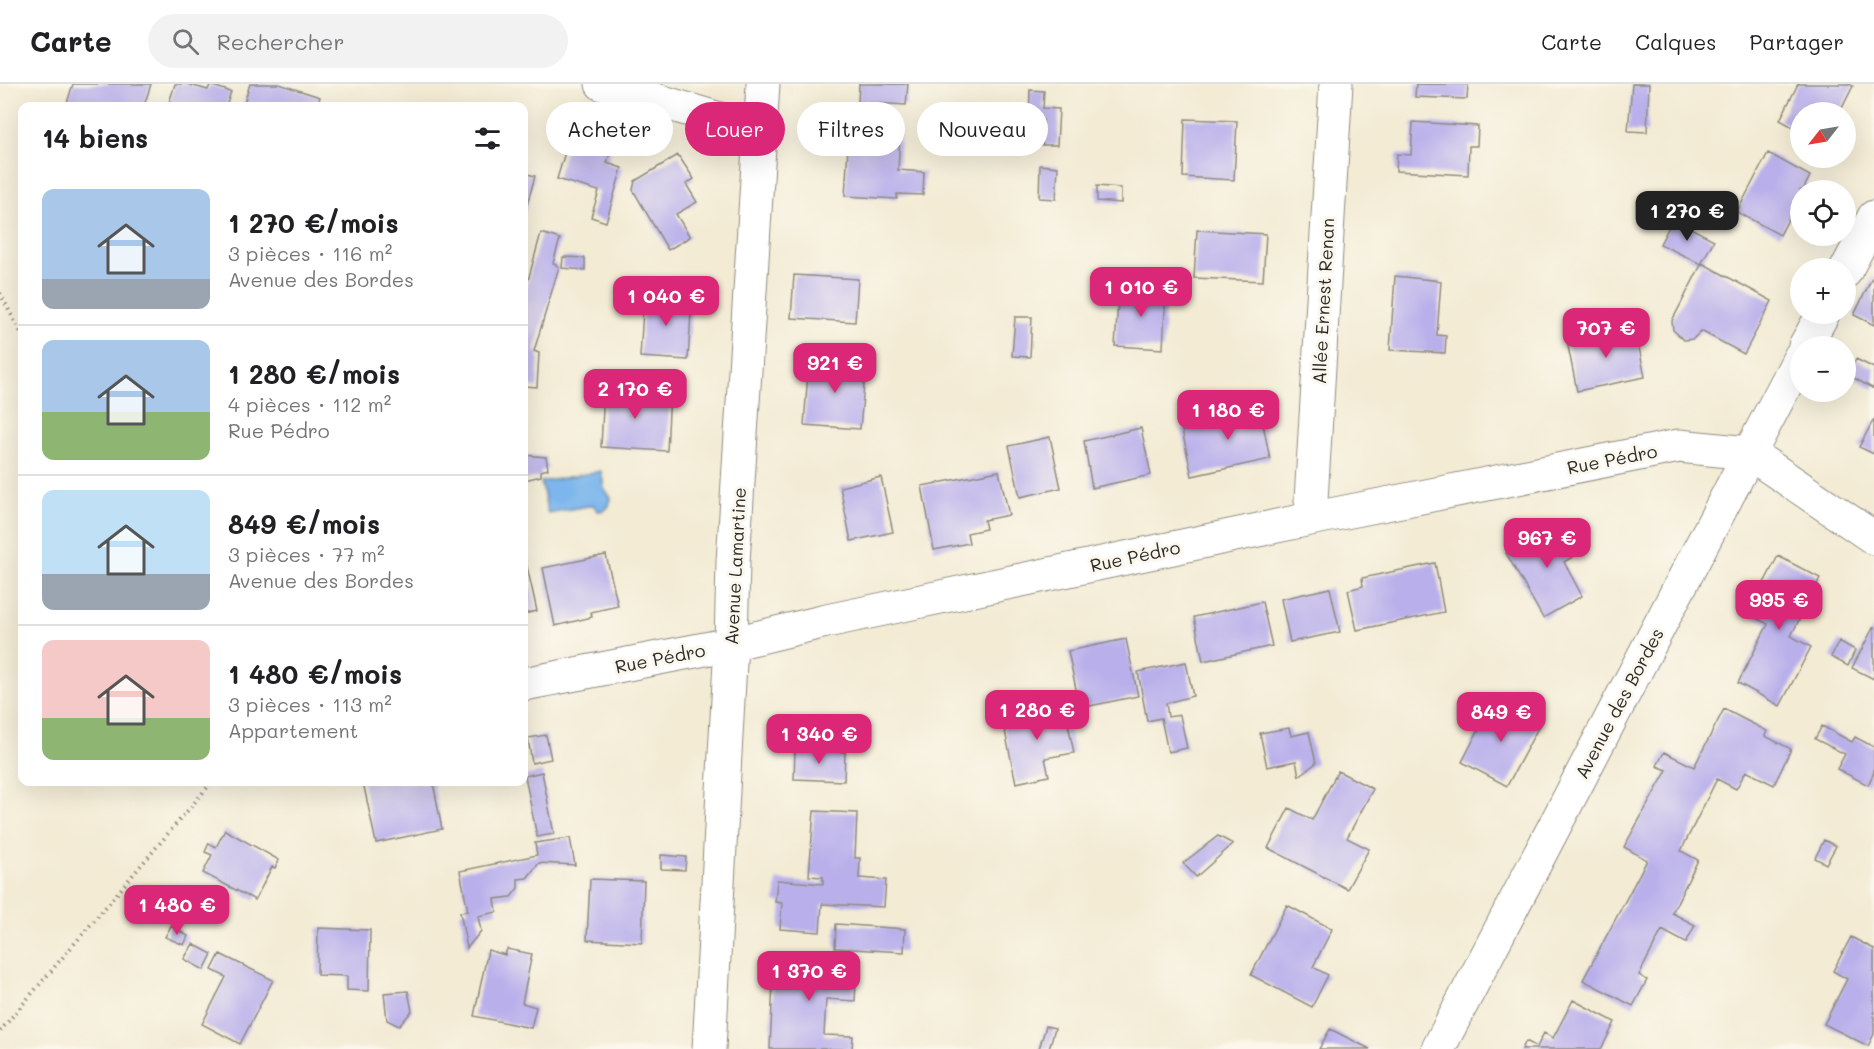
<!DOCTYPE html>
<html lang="fr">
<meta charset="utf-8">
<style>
:root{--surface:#fff;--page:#f2f2f2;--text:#202124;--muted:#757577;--line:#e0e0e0;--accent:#db2777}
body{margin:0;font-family:Mali,sans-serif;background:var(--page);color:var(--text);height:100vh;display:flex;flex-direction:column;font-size:22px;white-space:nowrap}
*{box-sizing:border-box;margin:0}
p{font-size:20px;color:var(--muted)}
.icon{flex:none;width:33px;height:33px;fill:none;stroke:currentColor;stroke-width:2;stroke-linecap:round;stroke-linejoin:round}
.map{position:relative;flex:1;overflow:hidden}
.side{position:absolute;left:18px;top:18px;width:510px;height:684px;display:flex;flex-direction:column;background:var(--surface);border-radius:12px;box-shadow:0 6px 24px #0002}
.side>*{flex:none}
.guide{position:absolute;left:546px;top:18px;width:570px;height:54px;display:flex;gap:12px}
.needle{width:39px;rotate:239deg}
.fabs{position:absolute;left:1790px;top:18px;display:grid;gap:12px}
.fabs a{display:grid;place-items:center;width:66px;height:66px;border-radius:50%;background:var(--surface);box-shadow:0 6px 24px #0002;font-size:30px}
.price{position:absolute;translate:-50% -51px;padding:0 14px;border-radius:12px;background:var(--accent);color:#fff;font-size:20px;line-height:39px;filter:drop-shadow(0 2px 3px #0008)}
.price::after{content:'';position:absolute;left:50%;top:36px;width:18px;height:14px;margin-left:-9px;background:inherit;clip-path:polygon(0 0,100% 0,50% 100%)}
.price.on{background:#222;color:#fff}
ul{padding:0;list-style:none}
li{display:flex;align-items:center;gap:18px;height:150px;padding:0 24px}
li+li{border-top:2px solid var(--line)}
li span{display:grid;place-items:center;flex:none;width:168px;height:120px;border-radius:12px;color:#555}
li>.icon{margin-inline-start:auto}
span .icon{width:72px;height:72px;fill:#fffc;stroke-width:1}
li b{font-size:26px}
h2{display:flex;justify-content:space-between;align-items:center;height:72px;padding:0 24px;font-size:26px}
.pill{padding:0 21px;border-radius:27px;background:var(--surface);box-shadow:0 6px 24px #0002;font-size:21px;line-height:54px}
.pill.on{background:var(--accent);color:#fff}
header{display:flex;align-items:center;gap:36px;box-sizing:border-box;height:84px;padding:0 30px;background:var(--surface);border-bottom:2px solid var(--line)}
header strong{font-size:28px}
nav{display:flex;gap:33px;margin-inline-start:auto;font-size:21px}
.search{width:420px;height:54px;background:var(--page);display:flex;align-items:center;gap:15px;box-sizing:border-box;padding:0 21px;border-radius:33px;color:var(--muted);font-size:22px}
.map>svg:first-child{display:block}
</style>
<header>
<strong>Carte</strong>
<div class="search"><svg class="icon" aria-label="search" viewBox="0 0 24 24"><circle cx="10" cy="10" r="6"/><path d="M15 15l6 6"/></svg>Rechercher</div>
<nav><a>Carte</a><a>Calques</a><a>Partager</a></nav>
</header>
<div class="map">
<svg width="1874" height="965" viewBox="0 0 1874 965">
<rect width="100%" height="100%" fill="#fbf7ec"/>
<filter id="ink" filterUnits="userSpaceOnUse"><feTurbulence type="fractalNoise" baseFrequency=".0167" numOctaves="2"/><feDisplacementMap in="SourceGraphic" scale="12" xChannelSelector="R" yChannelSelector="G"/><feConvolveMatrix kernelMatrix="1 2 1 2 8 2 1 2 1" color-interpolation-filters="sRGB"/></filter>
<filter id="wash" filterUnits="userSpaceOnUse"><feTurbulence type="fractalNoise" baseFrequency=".008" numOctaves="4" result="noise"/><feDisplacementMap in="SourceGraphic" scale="24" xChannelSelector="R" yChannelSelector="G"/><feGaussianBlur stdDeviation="1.35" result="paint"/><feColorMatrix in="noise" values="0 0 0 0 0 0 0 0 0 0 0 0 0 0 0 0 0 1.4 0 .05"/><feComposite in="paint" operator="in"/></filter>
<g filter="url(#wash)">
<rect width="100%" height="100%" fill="#f3ebd4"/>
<path fill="#7bb6ec" stroke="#53708c" stroke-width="1.5" d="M 601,387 L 604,404 L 611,414 C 609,424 607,427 597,427 L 594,421 L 548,429 L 541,398 Z"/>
<g id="blocks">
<path fill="#b9b0eb" d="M 73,0 L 151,0 L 144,22 L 66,22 Z
M 175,0 L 187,0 L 208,6 L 210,1 L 231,8 L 226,22 L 168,22 Z
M 250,0 L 279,0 L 320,13 L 317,22 L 243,22 Z
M 859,0 L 908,0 L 906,21 L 858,18 Z
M 1416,0 L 1468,0 L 1467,15 L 1415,13 Z
M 1632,0 L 1649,0 L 1647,48 L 1628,47 Z
M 1798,0 L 1849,0 L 1853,2 L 1840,28 L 1800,28 L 1800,47 L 1780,36 Z
M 1030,6 L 1044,7 L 1043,24 L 1059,25 L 1057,61 L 1042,61 L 1043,36 L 1029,35 Z
M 1185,35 L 1237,37 L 1234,96 L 1183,93 Z
M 1413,38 L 1478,42 L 1477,62 L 1469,62 L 1468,91 L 1396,87 L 1397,70 L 1411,71 Z
M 572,45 L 613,59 L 607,79 L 622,84 L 606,138 L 591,133 L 599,107 L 557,95 Z
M 849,46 L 900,49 L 898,86 L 924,88 L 923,111 L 897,110 L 897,115 L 845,112 Z
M 1768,69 L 1810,92 L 1803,106 L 1800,106 L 1800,112 L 1780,151 L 1737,128 Z
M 678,71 L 694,95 L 686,100 L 697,118 L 676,130 L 690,153 L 668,166 L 633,106 L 635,97 Z
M 1040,81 L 1058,83 L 1056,115 L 1039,114 Z
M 524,89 L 535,92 L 524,132 Z
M 1097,102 L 1121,104 L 1121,119 L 1097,117 Z
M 1673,135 L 1714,156 L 1701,180 L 1660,160 Z
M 1197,146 L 1266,150 L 1263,197 L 1194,194 Z
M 541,149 L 560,155 L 553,179 L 559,183 L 534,267 L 539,269 L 537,303 L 524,302 L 524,211 Z
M 563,173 L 585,174 L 585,186 L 562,184 Z
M 1702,179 L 1772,217 L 1744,270 L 1701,247 L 1693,255 L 1684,256 L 1673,246 L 1672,237 Z
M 1874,190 L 1874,241 L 1854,231 Z
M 794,191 L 858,195 L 855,238 L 791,234 Z
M 1395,192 L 1441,197 L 1437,251 L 1446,252 L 1445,269 L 1390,266 Z
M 1119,202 L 1166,205 L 1163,265 L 1115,262 Z
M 644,210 L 692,213 L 688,276 L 640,273 Z
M 1015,233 L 1032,233 L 1030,273 L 1012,272 Z
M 1635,244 L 1645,293 L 1577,307 L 1567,257 Z
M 809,275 L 866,279 L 860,345 L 804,341 Z
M 1856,275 L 1874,284 L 1874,305 L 1848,291 Z
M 604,304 L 670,309 L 667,367 L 601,363 Z
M 1258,315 L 1270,375 L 1192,392 L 1182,346 L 1235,334 L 1232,320 Z
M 1874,335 L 1874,370 L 1859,363 Z
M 1141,344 L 1151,391 L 1092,404 L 1084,357 Z
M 1050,353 L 1061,404 L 1020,413 L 1009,362 Z
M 524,371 L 546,373 L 548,385 L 541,387 L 541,392 L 525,396 Z
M 999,387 L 1009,431 L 984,436 L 986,445 L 967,449 L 969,459 L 934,466 L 922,402 Z
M 881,393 L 893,448 L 851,457 L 840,403 Z
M 1560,439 L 1579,469 L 1564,478 L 1582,512 L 1543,534 L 1506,469 Z
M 524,469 L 537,527 L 524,530 Z
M 606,471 L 618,522 L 591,528 L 592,533 L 555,542 L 543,484 Z
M 1778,472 L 1820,494 L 1791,552 L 1811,563 L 1780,622 L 1738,599 L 1768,540 L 1748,530 Z
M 1435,479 L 1444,528 L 1357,546 L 1348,506 L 1363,502 L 1362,494 Z
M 1330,504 L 1340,548 L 1290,558 L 1281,515 Z
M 1262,518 L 1272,562 L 1203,577 L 1194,533 Z
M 1874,542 L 1874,595 L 1852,584 Z
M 1126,555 L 1138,612 L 1080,624 L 1068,567 Z
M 1839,557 L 1855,566 L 1848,582 L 1831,573 Z
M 1186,578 L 1193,612 L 1166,619 L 1168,633 L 1180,631 L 1187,664 L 1168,668 L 1161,634 L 1147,637 L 1138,588 Z
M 1494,616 L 1540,640 L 1507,702 L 1462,678 Z
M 1064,620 L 1074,669 L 1045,674 L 1049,692 L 1016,699 L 1002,633 Z
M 1724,625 L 1767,647 L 1765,652 L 1791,665 L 1774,701 L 1746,687 L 1736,705 L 1717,695 L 1681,767 L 1698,776 L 1672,829 L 1695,841 L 1686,859 L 1662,846 L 1639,891 L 1647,896 L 1633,922 L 1583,896 L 1647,776 L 1624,763 L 1667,686 L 1657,682 L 1664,668 L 1694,683 Z
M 1822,642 L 1852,658 L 1855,653 L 1874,663 L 1874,688 L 1868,701 L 1837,685 L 1845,670 L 1815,655 Z
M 1289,644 L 1291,652 L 1309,648 L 1316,679 L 1299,692 L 1296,677 L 1267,683 L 1260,649 Z
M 546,651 L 551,675 L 532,679 L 528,654 Z
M 795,665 L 845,668 L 844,697 L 794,695 Z
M 1338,687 L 1373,705 L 1347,754 L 1369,765 L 1347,805 L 1268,764 L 1289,724 L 1312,736 Z
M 542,688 L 554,750 L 537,753 L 525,692 Z
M 363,698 L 433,698 L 442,745 L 376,759 Z
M 814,727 L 857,729 L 855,774 L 860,774 L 859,794 L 886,796 L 884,823 L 822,820 L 820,848 L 780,845 L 782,819 L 775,818 L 777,796 L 823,800 L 823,793 L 809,792 Z
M 225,746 L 279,776 L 275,784 L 272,783 L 255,816 L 203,789 L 212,771 L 205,768 L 209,759 L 216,763 Z
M 1218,752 L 1233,760 L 1196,793 L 1183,779 Z
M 570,754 L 575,781 L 539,779 L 527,794 L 518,795 L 518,804 L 511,813 L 495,815 L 497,828 L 478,832 L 481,847 L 467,864 L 460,828 L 468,827 L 460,787 L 537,771 L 535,759 Z
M 1824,756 L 1836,762 L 1826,780 L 1815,774 Z
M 661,771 L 686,773 L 685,786 L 661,785 Z
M 590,795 L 644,797 L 642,859 L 587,856 Z
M 1287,821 L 1332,845 L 1313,883 L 1328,891 L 1312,923 L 1251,891 Z
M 836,840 L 905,845 L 904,868 L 835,864 Z
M 171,842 L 188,852 L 184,861 L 165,853 Z
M 318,844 L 370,846 L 369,907 L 347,906 L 347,892 L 317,891 Z
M 1851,853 L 1874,865 L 1874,950 L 1868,962 L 1824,940 L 1847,895 L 1833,887 Z
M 193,860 L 212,870 L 204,886 L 184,875 Z
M 507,865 L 532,870 L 522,919 L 536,923 L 531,944 L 474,932 L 488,866 L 505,871 Z
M 220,870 L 273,896 L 240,960 L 202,940 L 226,893 L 212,886 Z
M 774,874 L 857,879 L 855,917 L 826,915 L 824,951 L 853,952 L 852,965 L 770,965 Z
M 408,907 L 412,927 L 399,942 L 387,936 L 384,909 Z
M 1573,916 L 1615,938 L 1601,965 L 1522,965 L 1526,957 L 1537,963 L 1544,949 L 1553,954 Z
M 1046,942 L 1055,944 L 1049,965 L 1039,965 Z
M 1330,945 L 1370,965 L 1319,965 Z"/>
</g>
</g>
<g filter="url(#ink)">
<use href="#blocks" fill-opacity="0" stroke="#8f8b80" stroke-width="1.5"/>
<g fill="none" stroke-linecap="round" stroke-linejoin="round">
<defs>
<path id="minor" d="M 602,0 L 760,47
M 1845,188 L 1874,133
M 1805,262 L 1823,230
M 1315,434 L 1311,416 L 1336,0
M 524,600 L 731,560 L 822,538 L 1315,434 L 1679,362 L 1749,369 L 1874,454
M 709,965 L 731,560 L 733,478 L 763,0
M 1438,965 L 1800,273"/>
</defs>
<use href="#minor" stroke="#8f8b80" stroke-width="35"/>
<path stroke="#8f8b80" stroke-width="4" stroke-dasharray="1.5 4.5" stroke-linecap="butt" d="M 0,209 L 22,251
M 0,947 L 212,698"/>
<use href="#minor" stroke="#fff" stroke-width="33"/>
</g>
</g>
<g text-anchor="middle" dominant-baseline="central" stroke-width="6" stroke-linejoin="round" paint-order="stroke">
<g font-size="18" fill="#2b2b2b" stroke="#fbf7ec">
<text transform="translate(1323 217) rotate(-87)">Allée Ernest Renan</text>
<text transform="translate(1612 375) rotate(-11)">Rue Pédro</text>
<text transform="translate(1135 472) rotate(-12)">Rue Pédro</text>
<text transform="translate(735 482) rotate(-87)">Avenue Lamartine</text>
<text transform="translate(660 574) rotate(-11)">Rue Pédro</text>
<text transform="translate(1619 619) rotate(-62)">Avenue des Bordes</text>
</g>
</g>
</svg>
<div class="fabs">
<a><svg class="needle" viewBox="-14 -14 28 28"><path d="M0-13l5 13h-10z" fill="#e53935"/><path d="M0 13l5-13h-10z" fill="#757577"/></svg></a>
<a><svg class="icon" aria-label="locate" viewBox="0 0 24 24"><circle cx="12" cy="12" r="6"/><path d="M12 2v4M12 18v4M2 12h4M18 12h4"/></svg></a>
<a>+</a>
<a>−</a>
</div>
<b class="price on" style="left:1687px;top:158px">1 270 €</b>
<b class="price" style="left:1141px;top:234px">1 010 €</b>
<b class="price" style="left:666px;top:243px">1 040 €</b>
<b class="price" style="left:1606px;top:275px">707 €</b>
<b class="price" style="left:835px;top:310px">921 €</b>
<b class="price" style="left:635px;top:336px">2 170 €</b>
<b class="price" style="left:1228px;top:357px">1 180 €</b>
<b class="price" style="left:1547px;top:485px">967 €</b>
<b class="price" style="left:1779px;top:547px">995 €</b>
<b class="price" style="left:1037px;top:657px">1 280 €</b>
<b class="price" style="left:1501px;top:659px">849 €</b>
<b class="price" style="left:819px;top:681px">1 340 €</b>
<b class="price" style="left:177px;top:852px">1 480 €</b>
<b class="price" style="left:809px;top:918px">1 370 €</b>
<div class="guide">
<a class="pill">Acheter</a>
<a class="pill on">Louer</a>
<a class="pill">Filtres</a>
<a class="pill">Nouveau</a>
</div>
<section class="side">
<h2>14 biens<svg class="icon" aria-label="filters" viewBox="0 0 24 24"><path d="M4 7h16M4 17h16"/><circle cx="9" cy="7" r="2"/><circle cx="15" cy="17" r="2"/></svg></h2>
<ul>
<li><span style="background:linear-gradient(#a9c7e8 75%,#9aa5b1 0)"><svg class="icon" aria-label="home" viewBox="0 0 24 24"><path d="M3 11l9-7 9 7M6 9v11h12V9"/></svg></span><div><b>1 270 €/mois</b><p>3 pièces · 116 m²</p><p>Avenue des Bordes</p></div></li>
<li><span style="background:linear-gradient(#a9c7e8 60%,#8fb573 0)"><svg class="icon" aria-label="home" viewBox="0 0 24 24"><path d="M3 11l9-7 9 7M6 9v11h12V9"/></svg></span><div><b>1 280 €/mois</b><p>4 pièces · 112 m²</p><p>Rue Pédro</p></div></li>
<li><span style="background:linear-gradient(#bfe0f5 70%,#9aa5b1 0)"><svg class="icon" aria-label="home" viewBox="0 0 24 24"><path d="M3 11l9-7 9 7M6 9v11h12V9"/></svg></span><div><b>849 €/mois</b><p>3 pièces · 77 m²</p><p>Avenue des Bordes</p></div></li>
<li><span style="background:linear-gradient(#f6c9c9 65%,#8fb573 0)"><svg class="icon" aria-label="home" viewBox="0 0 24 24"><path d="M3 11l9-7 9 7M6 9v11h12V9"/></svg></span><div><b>1 480 €/mois</b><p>3 pièces · 113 m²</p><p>Appartement</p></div></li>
</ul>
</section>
</div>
